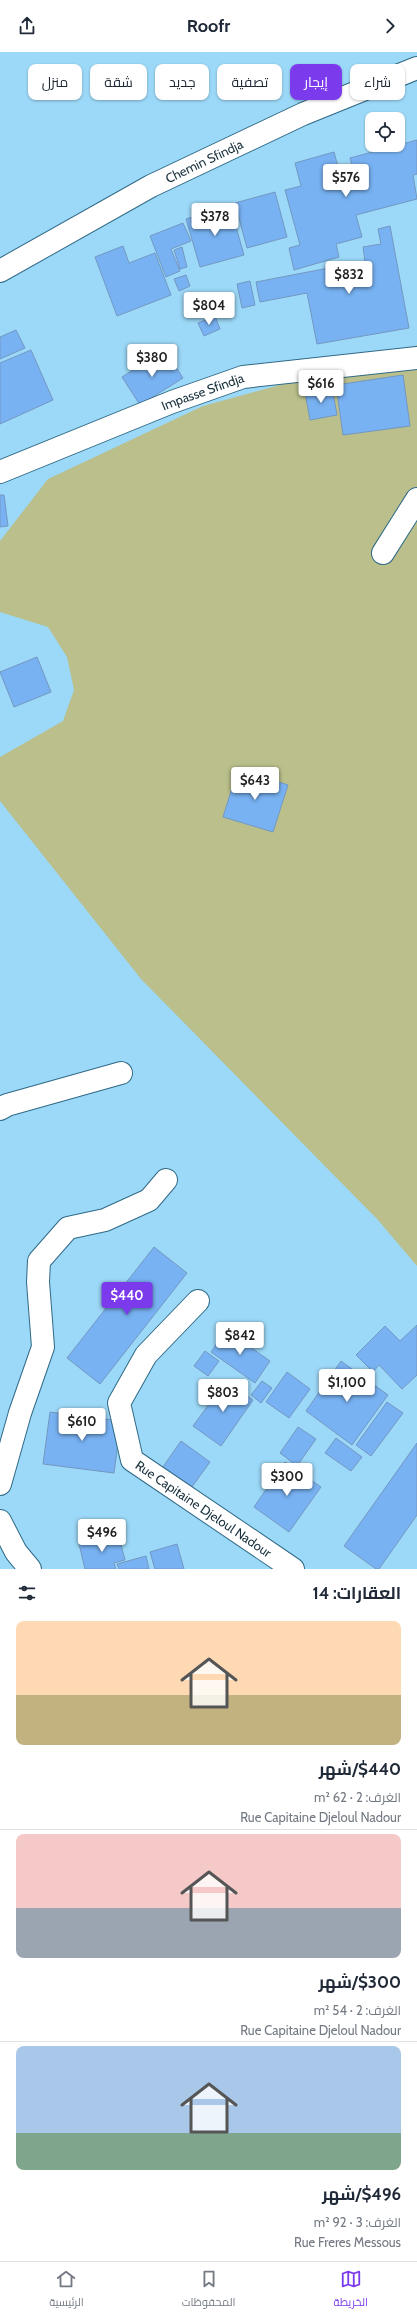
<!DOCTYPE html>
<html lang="ar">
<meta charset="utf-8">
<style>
:root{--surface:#fff;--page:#f6f6f7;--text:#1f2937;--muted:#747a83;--line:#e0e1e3;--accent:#7c3aed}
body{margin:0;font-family:Cabin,Cairo,sans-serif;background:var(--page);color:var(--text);direction:rtl;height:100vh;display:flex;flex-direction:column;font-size:15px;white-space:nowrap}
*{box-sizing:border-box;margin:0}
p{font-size:13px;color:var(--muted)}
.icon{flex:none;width:22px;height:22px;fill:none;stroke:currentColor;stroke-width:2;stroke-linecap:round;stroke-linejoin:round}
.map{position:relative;height:1517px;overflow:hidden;direction:ltr}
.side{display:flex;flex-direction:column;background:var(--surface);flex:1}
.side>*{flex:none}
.banner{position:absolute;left:12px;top:12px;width:393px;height:36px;direction:rtl;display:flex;gap:8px}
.tools{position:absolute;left:365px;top:60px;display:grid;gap:8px}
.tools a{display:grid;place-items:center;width:40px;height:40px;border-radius:8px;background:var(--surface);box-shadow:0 1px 3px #0004;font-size:20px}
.price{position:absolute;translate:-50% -34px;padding:0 9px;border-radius:4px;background:#fff;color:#222;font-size:13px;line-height:26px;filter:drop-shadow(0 1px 2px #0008)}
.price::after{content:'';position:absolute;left:50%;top:24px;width:12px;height:9px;margin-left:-6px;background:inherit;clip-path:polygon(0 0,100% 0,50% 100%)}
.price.current{background:var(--accent);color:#fff}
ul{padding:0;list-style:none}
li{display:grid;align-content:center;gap:8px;height:212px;padding:0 16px}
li+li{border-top:1px solid var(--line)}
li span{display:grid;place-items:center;height:124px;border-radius:8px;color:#555}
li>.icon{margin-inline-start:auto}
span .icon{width:72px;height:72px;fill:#fffc;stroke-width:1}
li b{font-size:17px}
h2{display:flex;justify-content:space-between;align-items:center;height:48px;padding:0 16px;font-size:17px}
.chip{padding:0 14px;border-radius:8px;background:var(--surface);box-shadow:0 1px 3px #0004;font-size:14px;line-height:36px}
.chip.current{background:var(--accent);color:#fff}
header{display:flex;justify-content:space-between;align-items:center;height:52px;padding:0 16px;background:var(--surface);font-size:18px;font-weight:700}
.tab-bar{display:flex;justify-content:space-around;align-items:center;height:56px;border-top:1px solid var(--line);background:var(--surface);font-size:11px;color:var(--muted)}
.tab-bar a{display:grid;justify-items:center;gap:2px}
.tab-bar .current{color:var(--accent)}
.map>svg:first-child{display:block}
</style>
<header><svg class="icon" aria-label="forward" viewBox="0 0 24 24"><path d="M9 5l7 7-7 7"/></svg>Roofr<svg class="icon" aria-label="share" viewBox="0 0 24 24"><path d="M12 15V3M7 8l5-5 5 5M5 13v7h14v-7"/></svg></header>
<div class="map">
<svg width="417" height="1517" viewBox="0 0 417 1517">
<rect width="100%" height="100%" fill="#9cd8f7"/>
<path fill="#babf8b" d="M 417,293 L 417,1214 L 378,1168 L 141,927 L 0,749 L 0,705 L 63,669 L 74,638 L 67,605 L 48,575 L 0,560 L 0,489 L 48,427 L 203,354 L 405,299 Z"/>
<path fill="#78b2f2" stroke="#7398c2" d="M 417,88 L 417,122 L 413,123 L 417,147 L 356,163 L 362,185 L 336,192 L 339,205 L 294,218 L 289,196 L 300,193 L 285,138 L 301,134 L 295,111 L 334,100 L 340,122 L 353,118 L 350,106 Z
M 275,140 L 287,185 L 247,196 L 235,151 Z
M 230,154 L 244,203 L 200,215 L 186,167 Z
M 183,171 L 191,189 L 171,197 L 180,219 L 166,225 L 150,184 Z
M 390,174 L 409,276 L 317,292 L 307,241 L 260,250 L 256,230 L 365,209 L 363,195 L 381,192 L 378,177 Z
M 123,194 L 129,211 L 155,201 L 171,243 L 117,264 L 95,205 Z
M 182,195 L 187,215 L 180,217 L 174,198 Z
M 186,223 L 190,234 L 179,239 L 174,227 Z
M 250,229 L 255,253 L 242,256 L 237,232 Z
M 215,264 L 220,277 L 204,284 L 198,271 Z
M 16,278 L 25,296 L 0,307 L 0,285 Z
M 31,298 L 53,348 L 0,372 L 0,311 Z
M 165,298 L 183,326 L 140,353 L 122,325 Z
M 403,323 L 410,374 L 343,383 L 336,333 Z
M 332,335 L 337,363 L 310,368 L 305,340 Z
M 0,443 L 4,443 L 8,474 L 0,475 Z
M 37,605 L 51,640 L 14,655 L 0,620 Z
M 238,717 L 288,733 L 273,780 L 223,765 Z
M 154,1195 L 187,1221 L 100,1332 L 67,1306 Z
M 417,1273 L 417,1323 L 402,1337 L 379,1313 L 373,1320 L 356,1303 L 385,1274 L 400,1289 Z
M 226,1278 L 270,1309 L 255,1331 L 211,1300 Z
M 205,1299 L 219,1309 L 208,1324 L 194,1314 Z
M 341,1309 L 388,1343 L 352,1393 L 306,1359 Z
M 287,1320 L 310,1337 L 289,1366 L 266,1350 Z
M 226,1329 L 253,1348 L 221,1394 L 193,1374 Z
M 262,1329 L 272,1336 L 261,1351 L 251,1343 Z
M 387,1350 L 403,1361 L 371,1404 L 356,1393 Z
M 50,1360 L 121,1369 L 114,1421 L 43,1412 Z
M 298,1375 L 316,1387 L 297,1414 L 280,1401 Z
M 336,1386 L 362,1405 L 351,1419 L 325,1401 Z
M 181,1389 L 210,1410 L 189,1439 L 160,1419 Z
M 417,1391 L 417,1463 L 379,1517 L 376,1517 L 344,1494 Z
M 285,1410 L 321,1435 L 289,1480 L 254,1455 Z
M 118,1481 L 125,1508 L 114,1511 L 116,1517 L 85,1517 L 79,1492 Z
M 177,1492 L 184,1517 L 155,1517 L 150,1500 Z
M 146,1504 L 149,1517 L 119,1517 L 117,1512 Z"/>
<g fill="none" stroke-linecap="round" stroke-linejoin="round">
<defs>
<g id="street">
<path id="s1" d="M 0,420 L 172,350 L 243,325 L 417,306"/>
<path d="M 383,501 L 417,447"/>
<path d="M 0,1057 L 7,1053 L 121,1021"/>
<path id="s2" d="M 198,1249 L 146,1303 L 119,1351 L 132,1408 L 293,1517"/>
<path d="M 0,1432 L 20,1361 L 43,1295 L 38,1230 L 39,1209 L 68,1176 L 105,1168 L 149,1148 L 166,1128"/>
<path d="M 0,1469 L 16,1500 L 30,1517"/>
</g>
<g id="secondary">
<path id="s3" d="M 0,219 L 151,134 L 303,62 L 417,16"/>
</g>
</defs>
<use href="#street" stroke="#306a86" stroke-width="24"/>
<use href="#secondary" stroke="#306a86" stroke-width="24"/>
<use href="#street" stroke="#fff" stroke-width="22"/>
<use href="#secondary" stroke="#fff" stroke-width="22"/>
</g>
<g text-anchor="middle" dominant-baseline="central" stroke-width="3.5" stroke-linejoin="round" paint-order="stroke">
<g font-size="13" fill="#17303c" stroke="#9cd8f7">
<text stroke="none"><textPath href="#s3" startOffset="232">Chemin Sfindja</textPath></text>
<text stroke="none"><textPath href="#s1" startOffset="218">Impasse Sfindja</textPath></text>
<text stroke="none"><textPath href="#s2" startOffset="275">Rue Capitaine Djeloul Nadour</textPath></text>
</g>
</g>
</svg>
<div class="tools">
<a><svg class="icon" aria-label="locate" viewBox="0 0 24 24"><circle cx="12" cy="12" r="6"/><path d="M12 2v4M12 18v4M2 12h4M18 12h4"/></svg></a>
</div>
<b class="price" style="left:346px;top:146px">$576</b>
<b class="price" style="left:215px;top:185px">$378</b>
<b class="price" style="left:349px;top:243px">$832</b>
<b class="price" style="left:209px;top:274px">$804</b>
<b class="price" style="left:152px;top:326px">$380</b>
<b class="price" style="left:321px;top:352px">$616</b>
<b class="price" style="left:255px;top:749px">$643</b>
<b class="price current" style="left:127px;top:1264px">$440</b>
<b class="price" style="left:240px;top:1304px">$842</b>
<b class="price" style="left:347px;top:1351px">$1,100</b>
<b class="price" style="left:223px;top:1361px">$803</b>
<b class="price" style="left:82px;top:1390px">$610</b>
<b class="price" style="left:287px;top:1445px">$300</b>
<b class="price" style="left:102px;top:1501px">$496</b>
<div class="banner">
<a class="chip">شراء</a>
<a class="chip current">إيجار</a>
<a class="chip">تصفية</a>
<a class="chip">جديد</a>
<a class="chip">شقة</a>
<a class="chip">منزل</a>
</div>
</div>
<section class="side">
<h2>العقارات: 14<svg class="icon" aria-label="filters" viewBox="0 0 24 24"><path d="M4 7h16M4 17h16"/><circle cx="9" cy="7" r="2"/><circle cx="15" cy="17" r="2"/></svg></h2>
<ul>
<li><span style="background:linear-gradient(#ffd9b3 60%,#c2b280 0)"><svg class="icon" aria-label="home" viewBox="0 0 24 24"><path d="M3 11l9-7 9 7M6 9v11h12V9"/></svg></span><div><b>$440/شهر</b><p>الغرف: 2 · 62 m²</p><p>Rue Capitaine Djeloul Nadour</p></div></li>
<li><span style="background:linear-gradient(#f6c9c9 60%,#9aa5b1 0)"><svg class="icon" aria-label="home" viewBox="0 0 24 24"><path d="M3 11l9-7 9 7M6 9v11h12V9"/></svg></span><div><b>$300/شهر</b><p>الغرف: 2 · 54 m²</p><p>Rue Capitaine Djeloul Nadour</p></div></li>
<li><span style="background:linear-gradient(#a9c7e8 70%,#7fa58c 0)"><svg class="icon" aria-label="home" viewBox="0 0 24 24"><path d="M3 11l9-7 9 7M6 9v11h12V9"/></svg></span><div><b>$496/شهر</b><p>الغرف: 3 · 92 m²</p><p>Rue Freres Messous</p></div></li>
</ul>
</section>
<nav class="tab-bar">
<a class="current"><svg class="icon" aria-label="map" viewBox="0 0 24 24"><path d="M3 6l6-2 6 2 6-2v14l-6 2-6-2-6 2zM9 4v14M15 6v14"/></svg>الخريطة</a>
<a><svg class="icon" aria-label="saved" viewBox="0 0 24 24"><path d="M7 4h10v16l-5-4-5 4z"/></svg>المحفوظات</a>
<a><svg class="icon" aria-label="home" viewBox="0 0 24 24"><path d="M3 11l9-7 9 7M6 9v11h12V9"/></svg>الرئيسية</a>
</nav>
